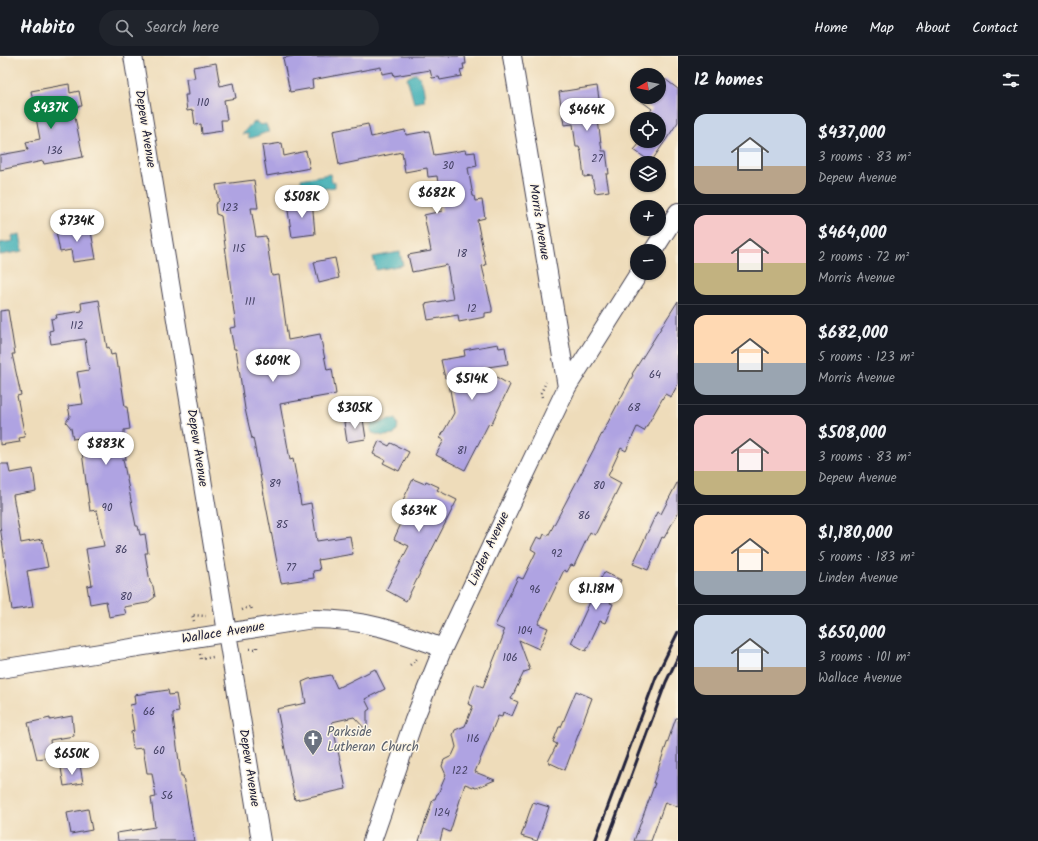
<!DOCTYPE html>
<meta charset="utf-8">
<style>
:root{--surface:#171b24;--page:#20242c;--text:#f1f3f6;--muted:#9ea1a6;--line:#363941;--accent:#0b8043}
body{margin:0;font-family:Kalam,sans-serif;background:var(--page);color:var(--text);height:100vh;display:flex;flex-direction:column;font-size:15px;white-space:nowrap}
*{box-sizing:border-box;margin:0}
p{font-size:13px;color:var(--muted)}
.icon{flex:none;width:22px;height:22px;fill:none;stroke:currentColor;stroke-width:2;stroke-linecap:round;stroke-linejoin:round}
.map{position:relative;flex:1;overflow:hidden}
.side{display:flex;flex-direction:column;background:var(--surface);width:360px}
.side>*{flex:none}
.needle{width:26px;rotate:260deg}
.fabs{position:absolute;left:630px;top:12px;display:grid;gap:8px}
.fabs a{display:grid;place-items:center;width:36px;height:36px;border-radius:50%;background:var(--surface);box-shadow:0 1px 3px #0004;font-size:20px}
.price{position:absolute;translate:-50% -34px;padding:0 9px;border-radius:14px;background:#fff;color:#222;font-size:13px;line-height:26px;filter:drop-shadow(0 1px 2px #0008)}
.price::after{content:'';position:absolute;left:50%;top:24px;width:12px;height:9px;margin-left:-6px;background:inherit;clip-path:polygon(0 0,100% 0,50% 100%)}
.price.selected{background:var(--accent);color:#fff}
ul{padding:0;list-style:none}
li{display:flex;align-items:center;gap:12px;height:100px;padding:0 16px}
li+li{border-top:1px solid var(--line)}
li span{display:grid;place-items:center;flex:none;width:112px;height:80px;border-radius:12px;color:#555}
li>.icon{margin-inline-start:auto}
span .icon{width:48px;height:48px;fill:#fffc;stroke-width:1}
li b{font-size:17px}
h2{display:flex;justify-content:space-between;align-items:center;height:48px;padding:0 16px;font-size:17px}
header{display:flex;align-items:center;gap:24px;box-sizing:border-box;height:56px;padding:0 20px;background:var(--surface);border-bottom:1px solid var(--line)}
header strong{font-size:19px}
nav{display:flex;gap:22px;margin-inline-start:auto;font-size:14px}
.search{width:280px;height:36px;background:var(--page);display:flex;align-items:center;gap:10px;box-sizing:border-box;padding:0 14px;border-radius:22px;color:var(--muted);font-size:15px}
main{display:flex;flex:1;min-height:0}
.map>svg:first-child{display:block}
</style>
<header>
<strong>Habito</strong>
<div class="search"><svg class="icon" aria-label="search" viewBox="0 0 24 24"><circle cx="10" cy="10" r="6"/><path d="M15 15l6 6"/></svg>Search here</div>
<nav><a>Home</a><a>Map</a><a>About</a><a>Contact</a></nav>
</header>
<main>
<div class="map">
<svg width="678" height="785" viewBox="0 0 678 785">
<rect width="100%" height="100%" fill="#fcf5e5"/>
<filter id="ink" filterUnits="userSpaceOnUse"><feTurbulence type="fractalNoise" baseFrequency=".025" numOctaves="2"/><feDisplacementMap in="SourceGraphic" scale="8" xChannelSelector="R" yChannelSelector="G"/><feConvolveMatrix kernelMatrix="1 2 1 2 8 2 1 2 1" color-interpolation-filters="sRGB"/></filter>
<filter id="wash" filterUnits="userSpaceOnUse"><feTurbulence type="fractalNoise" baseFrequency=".012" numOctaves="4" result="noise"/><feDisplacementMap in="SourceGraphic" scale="16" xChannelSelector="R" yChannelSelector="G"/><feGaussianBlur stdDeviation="0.9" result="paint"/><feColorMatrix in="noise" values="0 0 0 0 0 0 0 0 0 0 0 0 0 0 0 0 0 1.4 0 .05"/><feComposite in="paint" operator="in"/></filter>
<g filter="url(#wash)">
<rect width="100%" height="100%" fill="#eedcba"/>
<path fill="#3eafb6" stroke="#306878" d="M 416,17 C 423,23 425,37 424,45 L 414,47 L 407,22 Z
M 257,66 L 260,69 L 266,68 L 269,76 C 261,77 256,82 249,82 L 248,78 L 242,78 L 252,67 Z
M 330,118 L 332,126 L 335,126 L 335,131 L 303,136 L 301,123 Z
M 20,178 L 23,195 L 0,199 L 0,187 L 13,185 L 12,180 Z
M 400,196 L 403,209 L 376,214 L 373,201 Z
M 389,363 L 396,363 C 399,370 398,373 394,379 L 383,380 L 372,377 L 370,372 L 373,366 L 383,366 Z"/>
<g id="blocks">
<path fill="#afa3e2" d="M 293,0 L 465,0 L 466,8 L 463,8 L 464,13 L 460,14 L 462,20 L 440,24 L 439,21 L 432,22 L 430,14 L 394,20 L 393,16 L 382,18 L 381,11 L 312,24 L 313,32 L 290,36 L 283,2 Z
M 216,7 L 220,30 L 233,27 L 236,42 L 224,44 L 227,64 L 221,64 L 222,75 L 202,78 L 201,68 L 195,69 L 193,54 L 187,55 L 185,39 L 188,39 L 186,23 L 195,22 L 193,11 Z
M 665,23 L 678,33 L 678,66 L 651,106 L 634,94 L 640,87 L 637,85 L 659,85 L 659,63 L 645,63 L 652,53 L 636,41 L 659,41 L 659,31 Z
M 69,28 L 70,37 L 79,35 L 82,50 L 73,51 L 83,101 L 44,108 L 43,105 L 0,114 L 0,99 L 28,94 L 26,86 L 40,83 L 31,35 Z
M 597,30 L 602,62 L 598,64 L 602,95 L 606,95 L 609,118 L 606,118 L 609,135 L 595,137 L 592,120 L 584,121 L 581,96 L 579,91 L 576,91 L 573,68 L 564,69 L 559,36 Z
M 368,68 L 371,81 L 405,74 L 406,79 L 429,75 L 434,99 L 465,94 L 466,97 L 475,96 L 477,110 L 468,112 L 473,140 L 474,140 L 475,145 L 482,144 L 485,162 L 477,164 L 486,209 L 482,210 L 492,252 L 492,256 L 485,257 L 485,261 L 459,266 L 458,259 L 428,264 L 425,248 L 453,243 L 447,209 L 412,216 L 408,199 L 431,195 L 424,159 L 442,155 L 437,120 L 428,121 L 427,112 L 405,116 L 402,96 L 339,109 L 333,75 Z
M 282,87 L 284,100 L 306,95 L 310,112 L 267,120 L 262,90 Z
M 254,124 L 258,152 L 251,152 L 256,181 L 266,180 L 272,220 L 279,219 L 288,284 L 320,278 L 327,314 L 332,313 L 336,338 L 280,348 L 290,404 L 293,403 L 297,424 L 301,449 L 311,447 L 317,485 L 350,480 L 353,498 L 318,504 L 320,514 L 313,515 L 314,522 L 281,527 L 253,382 L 252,383 L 245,353 L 236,293 L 234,293 L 230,272 L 236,271 L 221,160 L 216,158 L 215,148 L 219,145 L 216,129 Z
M 312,144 L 315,178 L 292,181 L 287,148 Z
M 90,170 L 96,203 L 73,206 L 71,194 L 60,196 L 56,175 Z
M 335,202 L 339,222 L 319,227 L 314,206 Z
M 99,244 L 107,292 L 109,291 L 111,299 L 115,298 L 117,311 L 119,311 L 125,351 L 127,351 L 130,373 L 124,374 L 124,378 L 122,378 L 126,403 L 123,403 L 136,470 L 138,470 L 140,479 L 145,478 L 148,497 L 145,497 L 150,526 L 153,530 L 155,541 L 147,547 L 124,551 L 126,558 L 109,561 L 106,545 L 90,548 L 87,530 L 92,529 L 86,493 L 104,490 L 97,454 L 90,455 L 80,382 L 73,383 L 71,372 L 66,366 L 70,360 L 68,350 L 83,348 L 77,316 L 89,314 L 85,283 L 51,288 L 49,275 L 53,274 L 51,263 L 57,262 L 56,259 L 82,255 L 81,247 Z
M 678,245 L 678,328 L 671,341 L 665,338 L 644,375 L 637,371 L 626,395 L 621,392 L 608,420 L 621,427 L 595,479 L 590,476 L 574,510 L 571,509 L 567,516 L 564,514 L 538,568 L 548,572 L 539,593 L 519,584 L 530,614 L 524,616 L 511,643 L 518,646 L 512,660 L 503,656 L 502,661 L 498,660 L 475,716 L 495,724 L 476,732 L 465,728 L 450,776 L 443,773 L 440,785 L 419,785 L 433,743 L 435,743 L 437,738 L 438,738 L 446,719 L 442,710 L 444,704 L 452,700 L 456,691 L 453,679 L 455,674 L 465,670 L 473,650 L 468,648 L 475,628 L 483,631 L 504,578 L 502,577 L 504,574 L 495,570 L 518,521 L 523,523 L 536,496 L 531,493 L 537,481 L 542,483 L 544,478 L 548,480 L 633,319 L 632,318 Z
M 8,254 L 15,298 L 12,298 L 21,339 L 17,340 L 25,381 L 19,382 L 20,386 L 0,389 L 0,255 Z
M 498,288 L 499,292 L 505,291 L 508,308 L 481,312 L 510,329 L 491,369 L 489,367 L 465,414 L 436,399 L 444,384 L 440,382 L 454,357 L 448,322 L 445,322 L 441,304 L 465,300 L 464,294 Z
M 363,363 L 366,383 L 347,386 L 344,366 Z
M 379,385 L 389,390 L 391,387 L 409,396 L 399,415 L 383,407 L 385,404 L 373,398 Z
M 0,408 L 8,408 L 10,417 L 33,413 L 36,435 L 13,439 L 21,487 L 42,483 L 48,511 L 27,515 L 33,551 L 12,554 L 0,470 Z
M 413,423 L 425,428 L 426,425 L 439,431 L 437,434 L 457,444 L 406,545 L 386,534 L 409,490 L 394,483 L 410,448 L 403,444 Z
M 678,425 L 678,457 L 664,482 L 662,481 L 648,514 L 633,508 L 657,456 L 661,458 Z
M 604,516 L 621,524 L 610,547 L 613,548 L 605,567 L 600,565 L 586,595 L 571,587 Z
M 375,613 L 385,633 L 365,643 L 370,653 L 367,655 L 367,675 L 354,661 L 332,666 L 346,733 L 295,744 L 277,653 L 306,647 L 302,626 L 309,623 L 331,619 L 337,632 Z
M 168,634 L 169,639 L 176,638 L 179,656 L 173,657 L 173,661 L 181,720 L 183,720 L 194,785 L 118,785 L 117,777 L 155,771 L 151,742 L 156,741 L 152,717 L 147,717 L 143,692 L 133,693 L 131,676 L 134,675 L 130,649 L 135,648 L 134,639 Z
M 576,635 L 592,642 L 565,714 L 548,706 L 557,688 L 553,686 L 559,671 L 561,671 Z
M 72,660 L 74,680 L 50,684 L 52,701 L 37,703 L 28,667 L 50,662 L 50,664 Z
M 676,662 L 678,662 L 678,751 L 665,746 L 651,785 L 634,785 L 655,727 L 653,727 Z
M 80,709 L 83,727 L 64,730 L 61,712 Z
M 533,746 L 549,751 L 537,785 L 521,780 Z
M 88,753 L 92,774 L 71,778 L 67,757 Z"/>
</g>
</g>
<g filter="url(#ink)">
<use href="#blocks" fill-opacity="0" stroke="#413e4e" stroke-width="1"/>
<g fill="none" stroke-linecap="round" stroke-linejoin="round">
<defs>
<path id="minor" d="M 133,0 L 261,785
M 512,0 L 567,331
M 653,195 L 678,156
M 0,613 L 313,563 C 364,563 396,575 443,592
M 372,785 L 414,664 L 443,592 L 511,448 L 567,331 L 639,217"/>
</defs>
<use href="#minor" stroke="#413e4e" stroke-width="20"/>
<path stroke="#413e4e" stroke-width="2.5" stroke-dasharray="1 3" stroke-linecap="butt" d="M 542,341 L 541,337 L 546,326
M 242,554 L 251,550 L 252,555
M 194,565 L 192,559 L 206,560
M 250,593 L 257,593 L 257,589
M 200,598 L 201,603 L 213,601
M 410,609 L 417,603"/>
<use href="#minor" stroke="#fff" stroke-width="18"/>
<path stroke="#22223b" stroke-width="3" d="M 595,785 L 656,621 L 678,576
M 607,785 L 666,626 L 678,601"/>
</g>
</g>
<defs>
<symbol id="church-pin" viewBox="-11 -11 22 30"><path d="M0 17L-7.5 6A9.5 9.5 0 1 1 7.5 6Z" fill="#6b7280" stroke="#fcf5e5"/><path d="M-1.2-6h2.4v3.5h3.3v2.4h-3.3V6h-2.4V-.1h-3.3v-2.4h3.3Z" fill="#fff"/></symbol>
</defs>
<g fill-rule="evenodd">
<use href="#church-pin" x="302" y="672" width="22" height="30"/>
</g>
<g text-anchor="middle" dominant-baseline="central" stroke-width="3" stroke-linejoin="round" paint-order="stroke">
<g font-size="11" fill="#454265">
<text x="203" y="47">110</text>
<text x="55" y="95">136</text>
<text x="597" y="103">27</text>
<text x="448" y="110">30</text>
<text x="230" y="152">123</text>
<text x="239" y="193">115</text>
<text x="462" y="198">18</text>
<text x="250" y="246">111</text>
<text x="472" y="253">12</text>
<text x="77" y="270">112</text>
<text x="655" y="319">64</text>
<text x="634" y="352">68</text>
<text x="462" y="395">81</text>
<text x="275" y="428">89</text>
<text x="599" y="430">80</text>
<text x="107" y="452">90</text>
<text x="584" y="460">86</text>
<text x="282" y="469">85</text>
<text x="121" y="494">86</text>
<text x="557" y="498">92</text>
<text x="291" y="512">77</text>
<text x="535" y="534">96</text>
<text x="126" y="541">80</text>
<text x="525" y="575">104</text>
<text x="510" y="602">106</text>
<text x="149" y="656">66</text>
<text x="473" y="683">116</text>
<text x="159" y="695">60</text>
<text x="460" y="715">122</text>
<text x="167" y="740">56</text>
<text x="442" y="757">124</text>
</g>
<g font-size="13" fill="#22223b" stroke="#fcf5e5">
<text transform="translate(145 73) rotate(81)">Depew Avenue</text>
<text transform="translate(539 166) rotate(81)">Morris Avenue</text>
<text transform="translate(197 392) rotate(81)">Depew Avenue</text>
<text transform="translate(489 493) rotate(-65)">Linden Avenue</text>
<text transform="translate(223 577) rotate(-9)">Wallace Avenue</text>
<text transform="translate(249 712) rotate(81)">Depew Avenue</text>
</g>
<g font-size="13" fill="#5b616d" stroke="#fcf5e5" text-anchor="start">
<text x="327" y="676">Parkside<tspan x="327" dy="15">Lutheran Church</tspan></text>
</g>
</g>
</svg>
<div class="fabs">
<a><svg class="needle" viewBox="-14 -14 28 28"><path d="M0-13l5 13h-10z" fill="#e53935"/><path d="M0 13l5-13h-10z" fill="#9ea1a6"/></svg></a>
<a><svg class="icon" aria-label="locate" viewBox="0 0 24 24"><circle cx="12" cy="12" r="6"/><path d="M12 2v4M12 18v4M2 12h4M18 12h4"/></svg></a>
<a><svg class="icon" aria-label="layers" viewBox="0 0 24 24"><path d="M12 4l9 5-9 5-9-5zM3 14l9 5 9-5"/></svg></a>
<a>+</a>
<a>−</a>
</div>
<b class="price selected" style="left:51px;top:74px">$437K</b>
<b class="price" style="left:587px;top:76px">$464K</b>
<b class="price" style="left:437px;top:159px">$682K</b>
<b class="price" style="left:302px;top:163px">$508K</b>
<b class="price" style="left:77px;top:187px">$734K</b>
<b class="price" style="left:273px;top:327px">$609K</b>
<b class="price" style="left:472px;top:345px">$514K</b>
<b class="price" style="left:355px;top:374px">$305K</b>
<b class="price" style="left:106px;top:410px">$883K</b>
<b class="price" style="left:419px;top:477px">$634K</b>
<b class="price" style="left:596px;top:555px">$1.18M</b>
<b class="price" style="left:72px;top:720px">$650K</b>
</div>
<section class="side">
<h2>12 homes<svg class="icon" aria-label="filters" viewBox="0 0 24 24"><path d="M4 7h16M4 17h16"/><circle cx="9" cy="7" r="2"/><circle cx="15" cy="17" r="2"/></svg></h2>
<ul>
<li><span style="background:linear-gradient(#c9d6e8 65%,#b9a48a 0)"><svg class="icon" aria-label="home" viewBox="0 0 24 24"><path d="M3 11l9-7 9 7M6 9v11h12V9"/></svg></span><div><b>$437,000</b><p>3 rooms · 83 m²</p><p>Depew Avenue</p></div></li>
<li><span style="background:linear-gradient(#f6c9c9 60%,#c2b280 0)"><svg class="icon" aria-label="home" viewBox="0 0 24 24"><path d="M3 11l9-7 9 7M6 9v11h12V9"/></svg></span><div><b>$464,000</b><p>2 rooms · 72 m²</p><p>Morris Avenue</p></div></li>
<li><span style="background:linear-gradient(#ffd9b3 60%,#9aa5b1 0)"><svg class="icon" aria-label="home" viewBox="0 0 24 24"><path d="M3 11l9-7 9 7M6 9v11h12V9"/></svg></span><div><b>$682,000</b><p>5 rooms · 123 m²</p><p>Morris Avenue</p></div></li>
<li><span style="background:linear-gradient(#f6c9c9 70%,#c2b280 0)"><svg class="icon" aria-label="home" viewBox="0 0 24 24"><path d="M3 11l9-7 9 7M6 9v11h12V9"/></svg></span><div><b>$508,000</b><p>3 rooms · 83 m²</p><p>Depew Avenue</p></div></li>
<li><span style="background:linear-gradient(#ffd9b3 70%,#9aa5b1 0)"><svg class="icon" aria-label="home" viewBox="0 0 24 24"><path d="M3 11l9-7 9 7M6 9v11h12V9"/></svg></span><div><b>$1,180,000</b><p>5 rooms · 183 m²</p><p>Linden Avenue</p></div></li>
<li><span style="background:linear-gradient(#c9d6e8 65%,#b9a48a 0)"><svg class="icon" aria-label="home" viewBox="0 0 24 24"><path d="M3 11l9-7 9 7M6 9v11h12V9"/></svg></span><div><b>$650,000</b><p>3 rooms · 101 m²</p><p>Wallace Avenue</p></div></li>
</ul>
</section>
</main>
